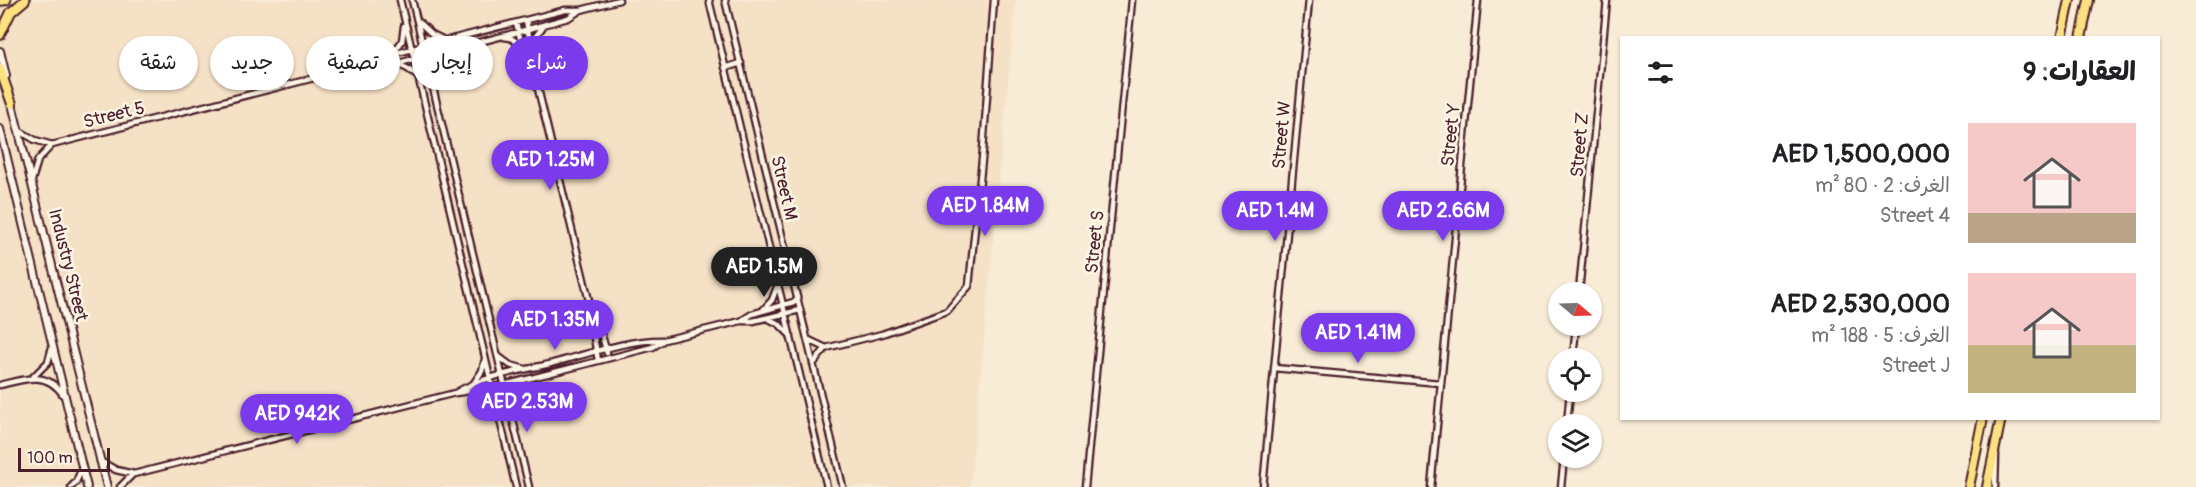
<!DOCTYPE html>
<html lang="ar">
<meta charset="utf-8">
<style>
:root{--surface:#fff;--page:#f6f6f6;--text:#202124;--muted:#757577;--accent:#7c3aed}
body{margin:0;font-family:Pangolin,"Playpen Sans Arabic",sans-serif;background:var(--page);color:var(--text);direction:rtl;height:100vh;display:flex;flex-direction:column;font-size:22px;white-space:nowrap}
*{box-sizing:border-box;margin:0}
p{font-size:20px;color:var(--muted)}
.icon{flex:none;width:33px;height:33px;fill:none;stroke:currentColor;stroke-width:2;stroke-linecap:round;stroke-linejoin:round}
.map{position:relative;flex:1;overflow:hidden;direction:ltr}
.details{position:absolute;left:1620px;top:36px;width:540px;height:384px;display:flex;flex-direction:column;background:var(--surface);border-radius:0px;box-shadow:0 2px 4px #0004;direction:rtl}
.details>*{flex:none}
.guide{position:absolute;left:18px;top:36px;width:570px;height:54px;direction:rtl;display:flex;gap:12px}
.needle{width:39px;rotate:109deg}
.fabs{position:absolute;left:1548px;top:282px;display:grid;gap:12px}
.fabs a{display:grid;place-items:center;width:54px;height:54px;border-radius:50%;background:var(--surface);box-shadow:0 2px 4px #0004;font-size:30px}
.scale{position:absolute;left:18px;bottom:15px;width:92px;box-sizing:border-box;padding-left:6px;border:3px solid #4a1f2b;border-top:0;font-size:16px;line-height:21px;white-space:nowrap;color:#4a1f2b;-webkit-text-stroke:4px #fcf5e5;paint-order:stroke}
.price{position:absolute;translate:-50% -51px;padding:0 14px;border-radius:21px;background:var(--accent);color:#fff;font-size:20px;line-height:39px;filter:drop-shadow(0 2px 3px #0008)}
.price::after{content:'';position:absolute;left:50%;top:36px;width:18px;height:14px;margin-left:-9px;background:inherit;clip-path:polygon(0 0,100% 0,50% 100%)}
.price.selected{background:#222;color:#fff}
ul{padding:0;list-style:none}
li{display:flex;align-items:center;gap:18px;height:150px;padding:0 24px}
li span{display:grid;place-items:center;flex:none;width:168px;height:120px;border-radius:0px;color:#555}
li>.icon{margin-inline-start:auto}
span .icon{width:72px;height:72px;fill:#fffc;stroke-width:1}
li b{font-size:26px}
h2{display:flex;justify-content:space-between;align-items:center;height:72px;padding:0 24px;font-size:26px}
.pill{padding:0 21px;border-radius:27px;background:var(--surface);box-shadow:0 2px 4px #0004;font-size:21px;line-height:54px}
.pill.selected{background:var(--accent);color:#fff}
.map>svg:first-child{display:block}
</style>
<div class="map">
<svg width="2196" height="487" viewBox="0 0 2196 487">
<rect width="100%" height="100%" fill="#f9ecd7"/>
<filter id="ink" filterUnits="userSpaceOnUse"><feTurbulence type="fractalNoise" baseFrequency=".0167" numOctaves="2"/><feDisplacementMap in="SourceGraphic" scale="12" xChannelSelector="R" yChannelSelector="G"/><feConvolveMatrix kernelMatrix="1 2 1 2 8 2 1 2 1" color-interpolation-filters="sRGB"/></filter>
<g filter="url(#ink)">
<path fill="#f5e1c6" d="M 0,0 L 1016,0 L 970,487 L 0,487 Z"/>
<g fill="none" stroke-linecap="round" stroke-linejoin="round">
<defs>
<path id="minor" d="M 400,0 L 516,487
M 412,0 L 529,487
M 709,0 L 827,487
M 725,0 L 843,487
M 526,20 L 533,58 L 534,72 L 590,305 L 590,316 L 598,360
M 419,22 L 432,34 L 446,41
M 516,23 L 526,59 L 532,70
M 504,37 L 511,38 L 522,46
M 532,46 L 536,36 L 544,25
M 393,54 L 402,41 L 404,26
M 398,64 L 408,69 L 418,77
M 360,67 L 395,64 L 518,32 L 568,18 L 581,10 L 619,0
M 725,68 L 741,63
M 433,77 L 439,61 L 446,50
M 20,131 L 35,140 L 52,145
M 32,180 L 38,160 L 52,145 L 357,67 L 393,54 L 565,10 L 581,10
M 1579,292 L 1607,0
M 591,307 L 596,315 L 607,353
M 763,310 L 772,300 L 778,284
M 767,318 L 779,324 L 791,336
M 741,321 L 752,314 L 797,301
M 807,339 L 826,348
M 498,356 L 510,365 L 525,369
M 1573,358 L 1576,326
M 813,364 L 826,348 L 882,334 L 947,311 L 969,286 L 983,150 L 994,0
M 1274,368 L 1440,383
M 33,377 L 48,362 L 52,347
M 474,383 L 482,371 L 485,359
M 0,385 C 24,379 47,370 63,395
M 457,392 C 484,376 520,371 550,364 C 585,355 628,339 664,340 L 741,321 L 753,321 L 800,310
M 477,392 L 495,403
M 510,401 L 516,389 L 523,381
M 1567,424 L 1570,392
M 100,461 L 116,470 L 134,474 L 455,393 L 492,388 L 653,347 L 664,340
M 71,487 L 76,482 L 82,468
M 120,487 L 133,474
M 1085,487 L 1132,0
M 1263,487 L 1309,0
M 1431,487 L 1478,0
M 1561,487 L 1564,458
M 1995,487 L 1996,454"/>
<path id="tertiary" d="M 0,51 L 6,76
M 11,100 L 107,487
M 0,129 L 87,487"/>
<path id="primary" d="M 0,1 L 6,0
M 0,35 L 11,12 L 25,0
M 0,69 L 12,104"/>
<path id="trunk" d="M 2062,38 L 2070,0
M 2081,38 L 2089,0
M 1969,487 L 1983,418
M 1987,487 L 2001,418"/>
</defs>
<use href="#minor" stroke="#4a1f2b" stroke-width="9"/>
<use href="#tertiary" stroke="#4a1f2b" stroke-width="10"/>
<use href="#primary" stroke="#4a1f2b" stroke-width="12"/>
<use href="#trunk" stroke="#4a1f2b" stroke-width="12"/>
<use href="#minor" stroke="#fcf5e5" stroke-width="4.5"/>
<use href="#tertiary" stroke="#fcf5e5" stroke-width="6"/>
<use href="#primary" stroke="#fbe180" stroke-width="8"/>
<use href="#trunk" stroke="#fbe180" stroke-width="8"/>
</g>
</g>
<g text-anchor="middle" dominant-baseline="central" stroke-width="5" stroke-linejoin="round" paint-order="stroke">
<g font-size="18" fill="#4a1f2b" stroke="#fcf5e5">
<text transform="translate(114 115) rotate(-14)">Street 5</text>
<text transform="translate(1282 135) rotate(-85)">Street W</text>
<text transform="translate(1451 135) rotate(-84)">Street Y</text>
<text transform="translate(1580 145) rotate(-85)">Street Z</text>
<text transform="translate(784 188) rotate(77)">Street M</text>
<text transform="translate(1095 242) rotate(-84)">Street S</text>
<text transform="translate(68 265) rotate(76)">Industry Street</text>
</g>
</g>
</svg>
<div class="fabs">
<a><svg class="needle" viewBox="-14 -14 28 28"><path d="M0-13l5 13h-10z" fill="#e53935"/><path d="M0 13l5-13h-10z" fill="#757577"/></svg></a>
<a><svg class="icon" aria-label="locate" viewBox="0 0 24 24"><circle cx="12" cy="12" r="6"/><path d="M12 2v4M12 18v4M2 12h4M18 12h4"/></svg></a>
<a><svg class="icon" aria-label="layers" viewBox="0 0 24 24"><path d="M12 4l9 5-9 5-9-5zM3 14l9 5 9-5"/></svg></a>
</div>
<div class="scale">100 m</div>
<b class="price" style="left:550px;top:191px">AED 1.25M</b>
<b class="price" style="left:985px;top:237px">AED 1.84M</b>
<b class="price" style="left:1275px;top:242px">AED 1.4M</b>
<b class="price" style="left:1443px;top:242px">AED 2.66M</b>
<b class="price selected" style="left:764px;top:298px">AED 1.5M</b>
<b class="price" style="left:555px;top:351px">AED 1.35M</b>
<b class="price" style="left:1358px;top:364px">AED 1.41M</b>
<b class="price" style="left:527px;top:433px">AED 2.53M</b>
<b class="price" style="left:297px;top:445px">AED 942K</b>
<div class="guide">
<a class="pill selected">شراء</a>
<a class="pill">إيجار</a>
<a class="pill">تصفية</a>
<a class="pill">جديد</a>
<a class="pill">شقة</a>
</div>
<section class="details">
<h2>العقارات: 9<svg class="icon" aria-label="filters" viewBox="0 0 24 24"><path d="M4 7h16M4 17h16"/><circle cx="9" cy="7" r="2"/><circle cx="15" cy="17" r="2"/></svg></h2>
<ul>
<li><span style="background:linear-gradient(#f6c9c9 75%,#b9a48a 0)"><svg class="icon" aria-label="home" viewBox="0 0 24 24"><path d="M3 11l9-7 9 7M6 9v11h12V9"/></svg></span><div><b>AED 1,500,000</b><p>الغرف: 2 · 80 m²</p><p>Street 4</p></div></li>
<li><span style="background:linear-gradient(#f6c9c9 60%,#c2b280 0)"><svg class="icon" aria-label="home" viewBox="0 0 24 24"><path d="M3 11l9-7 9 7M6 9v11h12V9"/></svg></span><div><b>AED 2,530,000</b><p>الغرف: 5 · 188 m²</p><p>Street J</p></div></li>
</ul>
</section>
</div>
